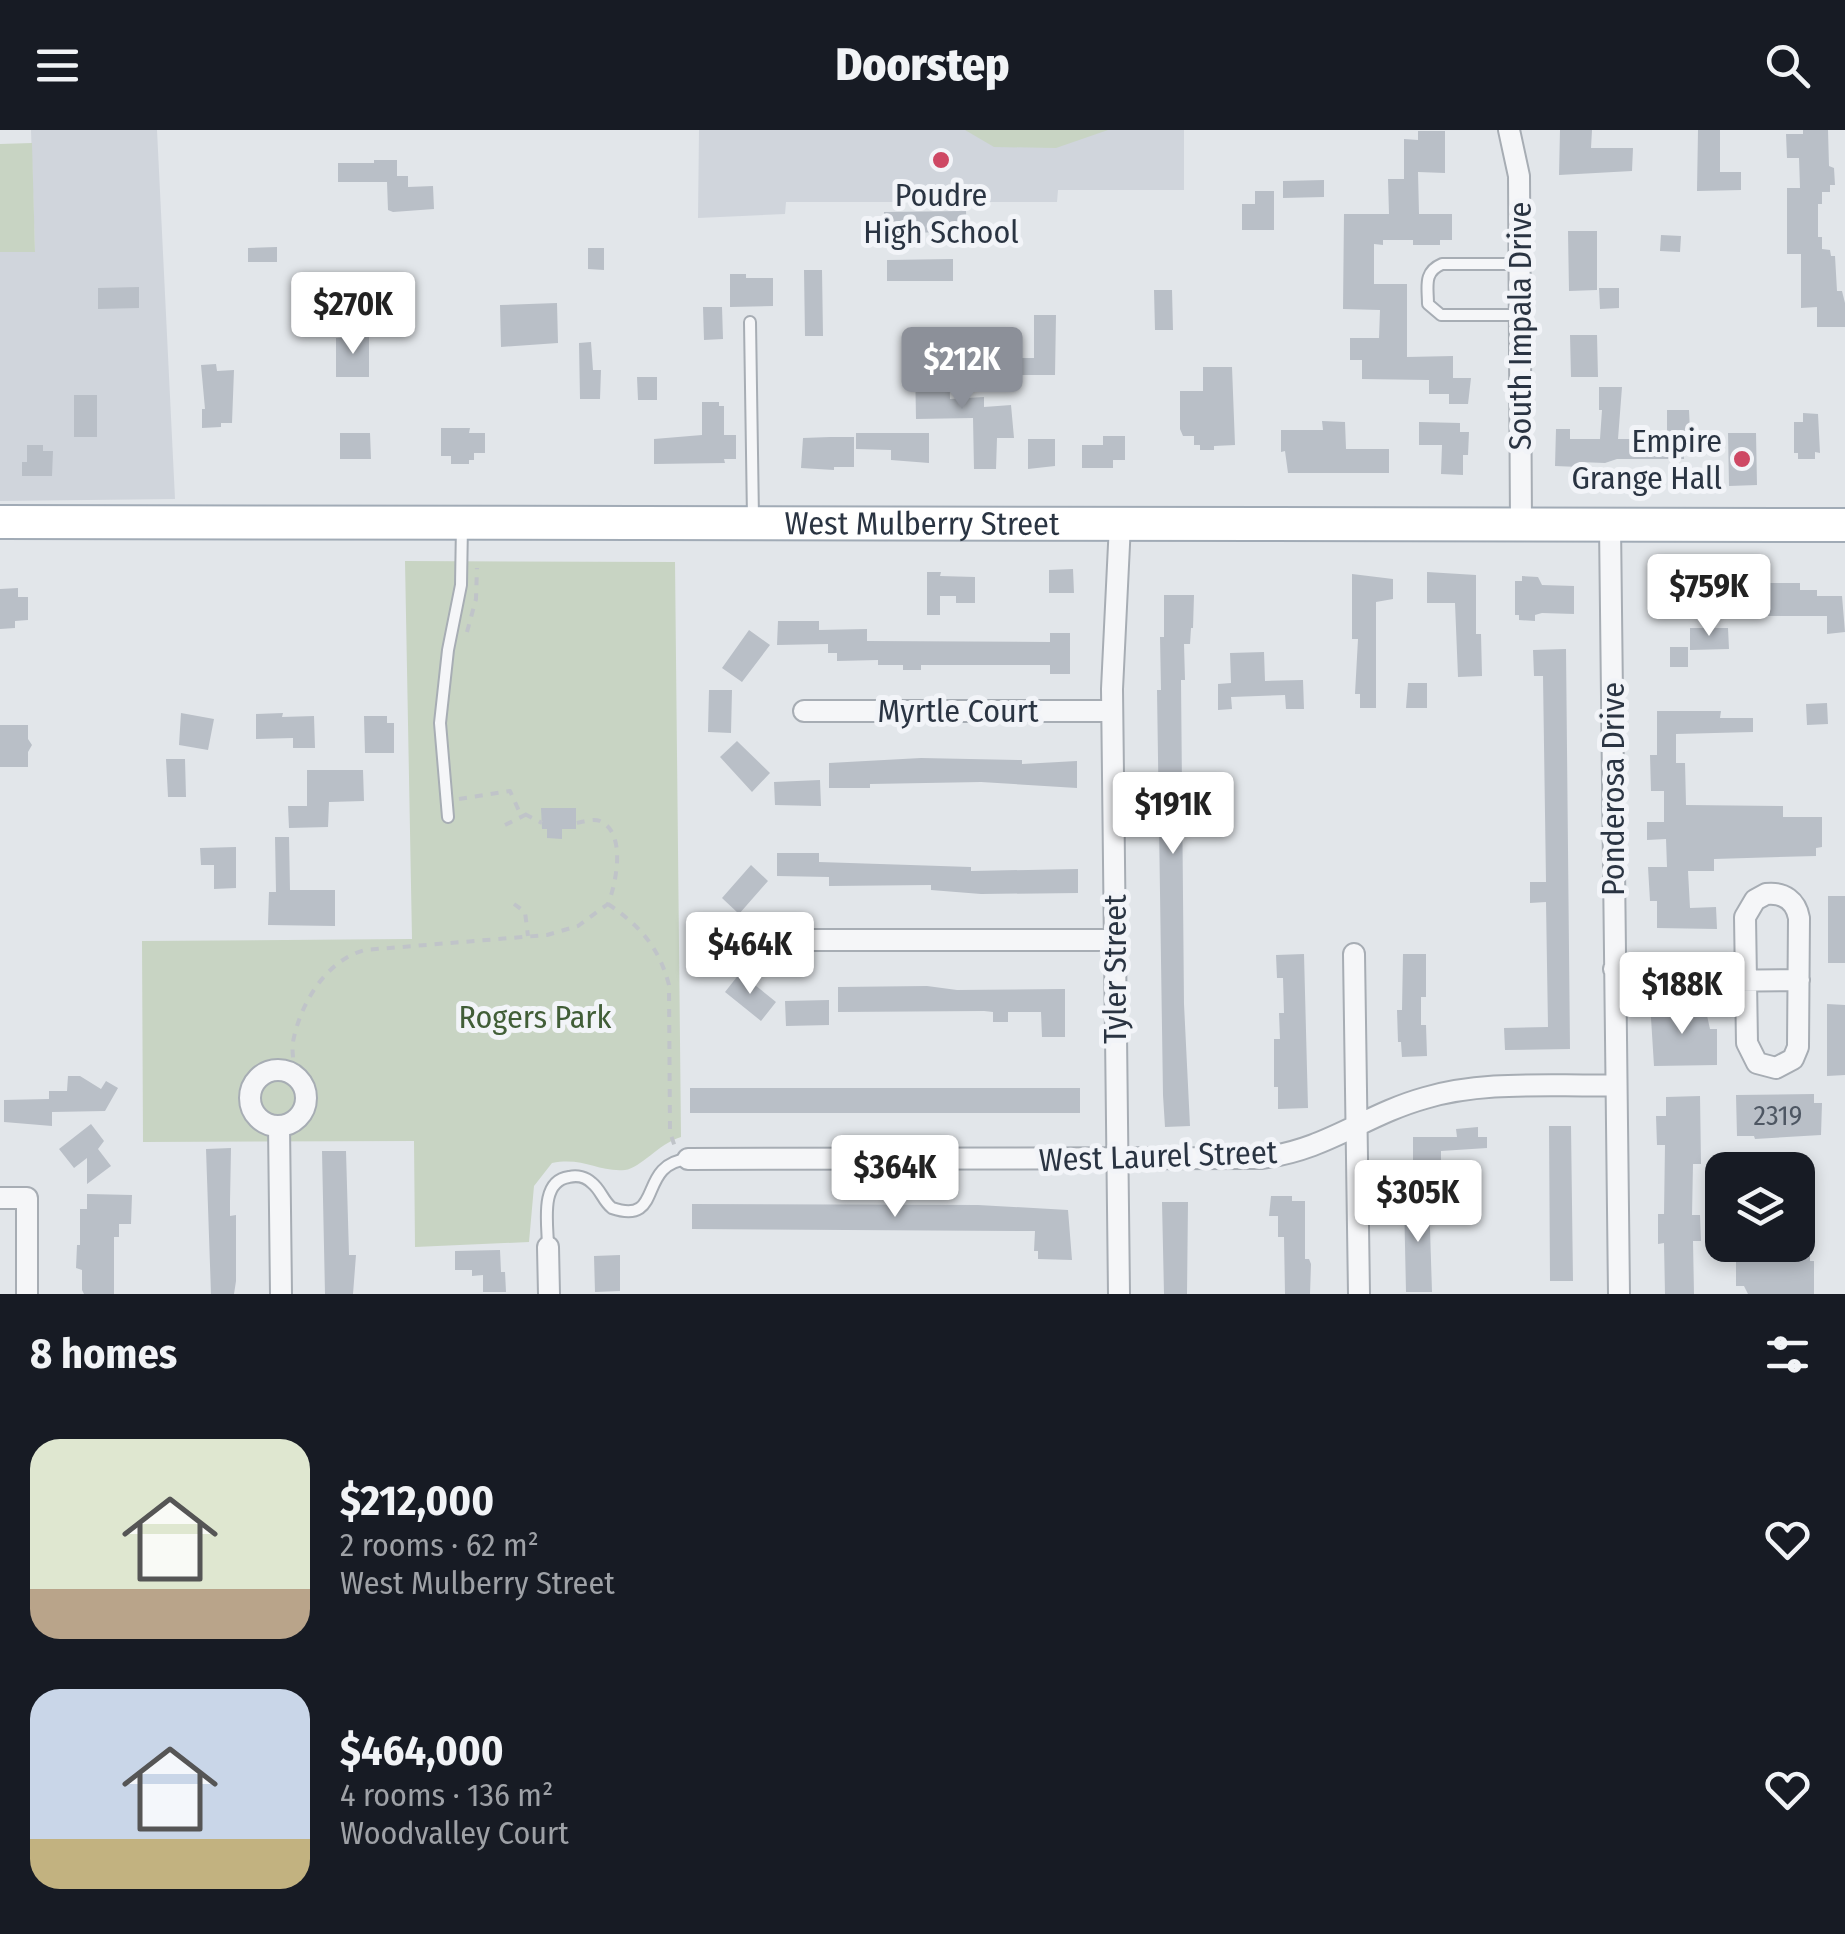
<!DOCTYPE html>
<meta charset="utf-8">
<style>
:root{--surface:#171b24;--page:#242831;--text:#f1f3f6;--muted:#9ea1a6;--accent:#8c9099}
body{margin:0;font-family:"Fira Sans Condensed",sans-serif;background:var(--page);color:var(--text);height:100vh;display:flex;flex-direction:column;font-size:38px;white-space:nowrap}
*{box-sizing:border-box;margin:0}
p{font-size:32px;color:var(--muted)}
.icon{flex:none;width:55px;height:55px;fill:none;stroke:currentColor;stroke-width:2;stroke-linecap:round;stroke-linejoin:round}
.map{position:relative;height:1164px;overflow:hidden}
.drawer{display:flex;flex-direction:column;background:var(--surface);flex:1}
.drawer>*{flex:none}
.controls{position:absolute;left:1705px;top:1022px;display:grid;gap:20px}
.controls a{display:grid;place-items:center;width:110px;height:110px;border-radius:20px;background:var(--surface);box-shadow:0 5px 15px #0003;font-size:50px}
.price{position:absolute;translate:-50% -85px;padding:0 22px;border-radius:10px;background:#fff;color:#222;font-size:32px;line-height:65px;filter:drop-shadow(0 2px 5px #0008)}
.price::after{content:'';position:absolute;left:50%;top:60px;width:30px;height:22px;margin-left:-15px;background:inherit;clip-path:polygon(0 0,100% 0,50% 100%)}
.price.current{background:var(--accent);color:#fff}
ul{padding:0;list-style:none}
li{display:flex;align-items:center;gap:30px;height:250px;padding:0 30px}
li span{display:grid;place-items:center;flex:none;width:280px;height:200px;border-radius:30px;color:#555}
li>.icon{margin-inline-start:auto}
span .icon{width:120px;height:120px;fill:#fffc;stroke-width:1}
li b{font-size:42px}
h2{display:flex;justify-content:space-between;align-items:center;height:120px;padding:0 30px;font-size:42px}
header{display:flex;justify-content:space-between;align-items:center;height:130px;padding:0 30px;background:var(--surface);font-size:45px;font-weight:800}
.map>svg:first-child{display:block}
</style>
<header><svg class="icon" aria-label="menu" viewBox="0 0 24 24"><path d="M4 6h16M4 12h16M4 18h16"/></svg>Doorstep<svg class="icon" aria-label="search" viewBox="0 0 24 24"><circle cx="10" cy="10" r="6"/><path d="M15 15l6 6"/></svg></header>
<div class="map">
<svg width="1845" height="1164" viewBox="0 0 1845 1164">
<rect width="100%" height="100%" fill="#e2e6ea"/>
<path fill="#d0d5dc" d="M 31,0 L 157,0 L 175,369 L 0,371 L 0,122 L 35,122 Z
M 699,0 L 1184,0 L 1184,60 L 1058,60 L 1057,72 L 786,72 L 785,84 L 698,88 Z"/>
<path fill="#c8d4c3" d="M 965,0 L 1108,0 L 1056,18 L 994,17 Z
M 32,13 L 35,122 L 0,122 L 0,14 Z
M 405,431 L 675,432 L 681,1007 C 658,1014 641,1038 625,1040 C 597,1042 584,1027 552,1033 L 534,1056 L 529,1112 L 415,1117 L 414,1011 L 143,1012 L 142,811 L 412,809 Z"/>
<path fill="#b9bfc7" d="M 1560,0 L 1592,0 L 1591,18 L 1633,18 L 1632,41 L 1559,45 Z
M 1698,0 L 1720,0 L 1720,42 L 1741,42 L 1741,60 L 1697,61 Z
M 1803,0 L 1828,0 L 1829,36 L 1834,38 L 1835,55 L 1830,55 L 1830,62 L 1822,62 L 1822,74 L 1818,74 L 1818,107 L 1822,107 L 1822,119 L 1830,120 L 1831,126 L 1835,126 L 1837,161 L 1842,161 L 1845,173 L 1845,197 L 1817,197 L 1817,177 L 1801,178 L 1801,124 L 1787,124 L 1787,58 L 1800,58 L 1799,28 L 1787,28 L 1786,4 L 1803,4 Z
M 1418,1 L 1445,1 L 1445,43 L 1418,42 L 1419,84 L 1452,84 L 1452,110 L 1440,110 L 1440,115 L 1413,115 L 1413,110 L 1383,110 L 1383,115 L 1374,114 L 1374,154 L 1407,154 L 1407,227 L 1453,226 L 1453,248 L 1471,248 L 1468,274 L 1449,274 L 1449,264 L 1429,264 L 1429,250 L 1362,249 L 1362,230 L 1350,230 L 1350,208 L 1379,208 L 1380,180 L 1343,179 L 1344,84 L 1389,84 L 1388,49 L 1404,49 L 1404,9 L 1418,10 Z
M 374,30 L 397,30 L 397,46 L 408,46 L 408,57 L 433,56 L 434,79 L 393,82 L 388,80 L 387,52 L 338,52 L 338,33 L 374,33 Z
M 1324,50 L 1324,67 L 1283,68 L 1283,51 Z
M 1255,61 L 1274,61 L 1274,100 L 1242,100 L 1242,74 L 1255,74 Z
M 966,81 L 967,102 L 884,103 L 884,82 Z
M 1568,101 L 1597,101 L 1597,160 L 1569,161 Z
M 1661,105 L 1681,106 L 1680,122 L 1660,121 Z
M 277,117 L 277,132 L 248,132 L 248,118 Z
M 588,118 L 604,118 L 604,140 L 588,139 Z
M 953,129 L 953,151 L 887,151 L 887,130 Z
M 804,140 L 822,140 L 823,206 L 805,206 Z
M 730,144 L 746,144 L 746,148 L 773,148 L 773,176 L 730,177 Z
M 139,157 L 139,178 L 98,179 L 98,158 Z
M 1599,158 L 1619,158 L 1619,178 L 1600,179 Z
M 1154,160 L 1172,160 L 1173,200 L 1155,200 Z
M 557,173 L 558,213 L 501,217 L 500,175 Z
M 703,177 L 722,177 L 723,209 L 704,210 Z
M 1034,185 L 1056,185 L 1055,245 L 1021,245 L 1021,228 L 1034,228 Z
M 1570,205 L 1597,205 L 1598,247 L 1571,247 Z
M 369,207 L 369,247 L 336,247 L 336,208 Z
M 591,212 L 593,240 L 601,240 L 600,269 L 580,269 L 579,213 Z
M 949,232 L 950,269 L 984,267 L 984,277 L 1011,275 L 1014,308 L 997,308 L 996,339 L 974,339 L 973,288 L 916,289 L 915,233 Z
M 216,234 L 217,241 L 234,240 L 232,293 L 221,293 L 221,297 L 202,298 L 202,279 L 205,279 L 201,235 Z
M 1203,237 L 1232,237 L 1235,315 L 1214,316 L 1214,320 L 1200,320 L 1200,315 L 1194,315 L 1194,306 L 1183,306 L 1180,299 L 1180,261 L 1203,261 Z
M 637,247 L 657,247 L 657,270 L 638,270 Z
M 1599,257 L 1622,257 L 1618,309 L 1667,309 L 1667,280 L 1689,280 L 1690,301 L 1683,301 L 1684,329 L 1617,329 L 1605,333 L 1579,332 L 1579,337 L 1555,336 L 1556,299 L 1570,299 L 1570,309 L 1600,309 L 1602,280 L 1599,280 Z
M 74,265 L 97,265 L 97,307 L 74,307 Z
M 702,272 L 719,272 L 719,276 L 724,276 L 724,305 L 736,305 L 736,329 L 724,329 L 725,333 L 654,334 L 654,309 L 702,305 Z
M 1803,283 L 1818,284 L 1820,323 L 1815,322 L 1815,329 L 1798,329 L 1798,323 L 1794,323 L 1794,292 L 1803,292 Z
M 1322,291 L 1345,292 L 1346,319 L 1389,319 L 1389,343 L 1288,343 L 1285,321 L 1281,322 L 1281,300 L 1323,300 Z
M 1419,292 L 1460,293 L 1460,302 L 1469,302 L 1468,325 L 1463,325 L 1463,345 L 1441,344 L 1442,315 L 1419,315 Z
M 441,298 L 470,298 L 469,303 L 485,303 L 485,323 L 474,323 L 474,330 L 469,330 L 469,334 L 451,334 L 451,326 L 441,326 Z
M 340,303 L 370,303 L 371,329 L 340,329 Z
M 856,303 L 929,303 L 929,333 L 891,330 L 891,320 L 856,319 Z
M 1728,303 L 1756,303 L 1757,355 L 1729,356 Z
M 1103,306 L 1125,306 L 1125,330 L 1113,330 L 1113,338 L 1082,338 L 1082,315 L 1103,315 Z
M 830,307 L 854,307 L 854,337 L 834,337 L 834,340 L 801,338 L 803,308 Z
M 1028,309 L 1055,309 L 1055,336 L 1028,339 Z
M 27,315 L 43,315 L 43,321 L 53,321 L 52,346 L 22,346 L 22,332 L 27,332 Z
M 1073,439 L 1074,463 L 1049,463 L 1049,440 Z
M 927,442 L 941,442 L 940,446 L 975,447 L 975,473 L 956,473 L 956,466 L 940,466 L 940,485 L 927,485 Z
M 1427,442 L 1476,445 L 1476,504 L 1481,504 L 1482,546 L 1458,547 L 1455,473 L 1427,473 Z
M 1352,444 L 1393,449 L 1393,469 L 1376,472 L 1376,578 L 1360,578 L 1360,564 L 1355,564 L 1358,509 L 1352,509 Z
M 1522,446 L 1538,447 L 1542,455 L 1574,456 L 1574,484 L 1542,483 L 1535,485 L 1535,491 L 1519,490 L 1519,485 L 1515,485 L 1515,451 L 1522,451 Z
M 1764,453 L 1800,453 L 1800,460 L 1817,460 L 1817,466 L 1842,466 L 1845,502 L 1827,504 L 1827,486 L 1764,486 Z
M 18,458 L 18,467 L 28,467 L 28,490 L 15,491 L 15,498 L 0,499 L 0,459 Z
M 1164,465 L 1194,465 L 1193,498 L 1191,498 L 1190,514 L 1184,514 L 1185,550 L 1181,550 L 1184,874 L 1190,996 L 1165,997 L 1163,965 L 1157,560 L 1161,560 L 1160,507 L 1164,507 Z
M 778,491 L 819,491 L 819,500 L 867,499 L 867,511 L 1050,512 L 1050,503 L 1070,503 L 1070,544 L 1050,544 L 1050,535 L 921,535 L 921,540 L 903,540 L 903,535 L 878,535 L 878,530 L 837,531 L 837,523 L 828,523 L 828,514 L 777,515 Z
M 1690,498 L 1728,498 L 1729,519 L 1690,520 Z
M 749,500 L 770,515 L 742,552 L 722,538 Z
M 1670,517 L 1688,517 L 1688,537 L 1670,537 Z
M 1566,519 L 1570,919 L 1505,920 L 1504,898 L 1548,897 L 1546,772 L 1530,773 L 1530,752 L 1546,752 L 1543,546 L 1534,546 L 1533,520 Z
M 1264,522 L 1265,551 L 1303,550 L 1304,579 L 1286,579 L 1285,565 L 1231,567 L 1232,579 L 1218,580 L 1218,554 L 1231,553 L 1230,523 Z
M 1408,553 L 1427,553 L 1427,578 L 1406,578 Z
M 709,560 L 732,560 L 731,603 L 708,602 Z
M 1827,573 L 1828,594 L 1807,595 L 1806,574 Z
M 1657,581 L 1721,581 L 1720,588 L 1753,588 L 1753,602 L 1676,604 L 1676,633 L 1685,633 L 1686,675 L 1783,676 L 1783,687 L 1822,687 L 1822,717 L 1816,718 L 1816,726 L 1714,729 L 1714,741 L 1688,741 L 1690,778 L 1716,777 L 1717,799 L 1657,798 L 1657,771 L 1650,771 L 1648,737 L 1667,737 L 1666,709 L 1647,710 L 1647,692 L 1664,692 L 1664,661 L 1651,661 L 1650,625 L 1657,625 Z
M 181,583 L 214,589 L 208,620 L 179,615 Z
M 283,583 L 282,587 L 314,586 L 315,618 L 293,618 L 293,608 L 256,609 L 256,584 Z
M 364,586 L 387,586 L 387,593 L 394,593 L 394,623 L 365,623 Z
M 0,595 L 28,595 L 28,609 L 32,615 L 28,622 L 28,637 L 0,637 Z
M 737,611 L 770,643 L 752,662 L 720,627 Z
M 921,628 L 1022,630 L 1022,634 L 1077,631 L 1077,658 L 981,652 L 870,654 L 870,658 L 829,658 L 829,633 Z
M 166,629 L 185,629 L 186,667 L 168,667 Z
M 307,640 L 363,640 L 364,671 L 329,672 L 328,697 L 289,698 L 288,676 L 307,676 Z
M 820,650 L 821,676 L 775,675 L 774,652 Z
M 541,678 L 576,678 L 576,699 L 562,699 L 562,709 L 547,708 L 547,699 L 542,699 Z
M 275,707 L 289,707 L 290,760 L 335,760 L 335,796 L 268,795 L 269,762 L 276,762 Z
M 236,717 L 236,758 L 214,759 L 214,735 L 201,735 L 200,718 Z
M 777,723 L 819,723 L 819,732 L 971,737 L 971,741 L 1078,739 L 1078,763 L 981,764 L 931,760 L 931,755 L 829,756 L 829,747 L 777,746 Z
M 751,735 L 768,751 L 739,784 L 722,768 Z
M 1828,766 L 1845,766 L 1845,833 L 1828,833 Z
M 731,792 L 708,817 L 735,839 L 705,840 L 705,821 L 698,828 L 697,793 Z
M 1304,824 L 1308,978 L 1278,979 L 1278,957 L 1274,957 L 1274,909 L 1280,909 L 1279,883 L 1284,883 L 1283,848 L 1277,848 L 1276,825 Z
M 1403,824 L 1426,824 L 1426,867 L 1421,867 L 1421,895 L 1426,895 L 1427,926 L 1402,927 L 1401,912 L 1398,912 L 1397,880 L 1402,880 Z
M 740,843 L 776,872 L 761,891 L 725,862 Z
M 927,856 L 957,860 L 1065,859 L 1065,907 L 1042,907 L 1041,882 L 1008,882 L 1008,892 L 993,892 L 993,882 L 984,881 L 838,882 L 838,857 Z
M 829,870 L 829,895 L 786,896 L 785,871 Z
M 1650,872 L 1676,872 L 1676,881 L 1706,881 L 1710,899 L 1717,899 L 1717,935 L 1654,936 Z
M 1827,874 L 1845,875 L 1845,945 L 1827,946 Z
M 68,946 L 80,946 L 101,959 L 106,951 L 118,958 L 105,981 L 52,982 L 52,996 L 4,992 L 4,970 L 49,969 L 49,961 L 67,961 Z
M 690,958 L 1080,958 L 1080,983 L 690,983 Z
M 1814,964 L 1814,973 L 1822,973 L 1821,1005 L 1755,1009 L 1754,1006 L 1737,1006 L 1736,965 Z
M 1700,966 L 1701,1034 L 1693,1034 L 1692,1085 L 1700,1085 L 1701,1111 L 1693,1111 L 1694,1164 L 1665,1164 L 1664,1113 L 1658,1114 L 1658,1084 L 1664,1084 L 1665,1015 L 1657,1015 L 1656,986 L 1666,986 L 1666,967 Z
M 91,994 L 104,1011 L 98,1019 L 111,1036 L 87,1054 L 87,1028 L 74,1038 L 59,1019 Z
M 1549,996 L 1571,996 L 1573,1151 L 1550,1151 Z
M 1478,997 L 1478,1007 L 1487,1007 L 1487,1018 L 1441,1021 L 1441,1055 L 1417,1055 L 1417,1040 L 1413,1040 L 1413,1007 L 1457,1007 L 1456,999 Z
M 231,1018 L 230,1071 L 230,1086 L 236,1085 L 236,1151 L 234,1164 L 211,1164 L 206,1019 Z
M 322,1021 L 346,1021 L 349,1125 L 356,1125 L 353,1164 L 325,1164 Z
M 87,1064 L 132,1065 L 131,1094 L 119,1094 L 119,1107 L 114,1107 L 114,1164 L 84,1164 L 82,1160 L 82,1140 L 76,1138 L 77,1115 L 80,1115 L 80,1079 L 87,1079 Z
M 1271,1066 L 1292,1066 L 1292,1071 L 1305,1071 L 1305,1129 L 1309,1129 L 1311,1134 L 1310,1164 L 1285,1164 L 1284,1107 L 1278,1107 L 1278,1086 L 1269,1086 Z
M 1404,1068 L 1429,1068 L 1432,1162 L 1406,1162 Z
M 1162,1072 L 1188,1072 L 1187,1164 L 1164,1164 Z
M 692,1074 L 978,1075 L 1068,1080 L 1072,1130 L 1038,1129 L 1038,1121 L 1034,1121 L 1035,1101 L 692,1099 Z
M 500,1120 L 501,1142 L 505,1142 L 506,1162 L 483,1162 L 483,1145 L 472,1146 L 472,1140 L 455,1140 L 455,1121 Z
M 1792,1121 L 1810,1121 L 1810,1131 L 1814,1131 L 1814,1164 L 1748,1164 L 1744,1156 L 1736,1156 L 1736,1124 L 1760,1123 L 1760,1131 L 1792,1131 Z
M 620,1125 L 620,1161 L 595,1162 L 594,1126 Z"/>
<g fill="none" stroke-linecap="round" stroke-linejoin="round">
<defs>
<path id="service" d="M 1520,134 L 1442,134 C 1423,142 1428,157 1428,174 L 1441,185 L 1520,185
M 750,192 L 753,388
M 448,687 L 440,593 L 448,520 L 461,455 L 462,395
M 548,1117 C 548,1095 539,1051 569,1047 C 577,1045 586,1047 592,1053 C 601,1060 603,1071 612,1078 C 665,1096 636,1034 688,1029"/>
<path id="minor" d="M 1509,0 L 1519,46 L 1521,394
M 1610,395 L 1619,1164
M 804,581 L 1112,581
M 1766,764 C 1784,762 1796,771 1799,788 L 1798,917 L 1793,929 L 1776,938 L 1757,933 L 1747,913 L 1745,787 L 1755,770 Z
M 805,810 L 1115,810
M 1354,824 L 1359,1164
M 1614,839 L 1653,838 L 1709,851 L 1799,850
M250 968a28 28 0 1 1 56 0a28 28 0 1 1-56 0Z
M 279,996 L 281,1164
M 688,1029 L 1261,1028 C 1327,1020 1364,985 1425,968 C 1486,950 1553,957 1616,955
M 0,1068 L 27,1068 L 27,1164
M 548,1117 L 549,1164
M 1119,1164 L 1112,559 L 1120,394"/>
<g id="primary">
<path id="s1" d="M 0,392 L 1845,395"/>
</g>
</defs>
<use href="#service" stroke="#a7adb4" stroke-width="14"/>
<use href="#minor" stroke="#a7adb4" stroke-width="24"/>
<use href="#primary" stroke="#a1abb6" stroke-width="36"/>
<path stroke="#c0c4c9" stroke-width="4" stroke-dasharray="8 8" stroke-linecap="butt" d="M 467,502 L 476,469 L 477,438
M 459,669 L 510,661 L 519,681 L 542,693
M 505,695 L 527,684
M 514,774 L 525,782 L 528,806
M 608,774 C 640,796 659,817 669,855 L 670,1002 L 675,1017
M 290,943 C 296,930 291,924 293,912 C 300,874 326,830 365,820 L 547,805 L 578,796 L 608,774 C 616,754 627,703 600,691 C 593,688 583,692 576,693"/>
<use href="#service" stroke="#f5f6f8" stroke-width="10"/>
<use href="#minor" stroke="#f5f6f8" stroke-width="20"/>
<use href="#primary" stroke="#fff" stroke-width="32"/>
</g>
<g fill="#ce4864" stroke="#f2f4f8" stroke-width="4">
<circle cx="941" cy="30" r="10"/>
<circle cx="1742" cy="329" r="10"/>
</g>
<g text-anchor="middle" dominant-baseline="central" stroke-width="10" stroke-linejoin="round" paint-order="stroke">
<g font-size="28" fill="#4e5763">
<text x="1778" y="985">2319</text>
</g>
<g font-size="32" fill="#2a3442" stroke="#f2f4f8">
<text x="941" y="65">Poudre<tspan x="941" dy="37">High School</tspan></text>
<text x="1722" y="311" text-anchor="end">Empire<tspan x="1722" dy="37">Grange Hall</tspan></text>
</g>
<g font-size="32" fill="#2a3442" stroke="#f2f4f8">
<text transform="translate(1520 196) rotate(-90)">South Impala Drive</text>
<text stroke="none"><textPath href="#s1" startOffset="922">West Mulberry Street</textPath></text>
<text x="958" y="581">Myrtle Court</text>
<text transform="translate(1613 659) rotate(-90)">Ponderosa Drive</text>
<text transform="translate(1115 839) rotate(-90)">Tyler Street</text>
<text transform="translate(1158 1026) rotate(-2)">West Laurel Street</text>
</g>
<g font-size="32" fill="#415e37" stroke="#f2f4f8">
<text x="535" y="887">Rogers Park</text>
</g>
</g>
</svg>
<div class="controls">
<a><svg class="icon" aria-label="layers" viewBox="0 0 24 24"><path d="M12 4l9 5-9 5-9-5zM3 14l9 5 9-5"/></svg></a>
</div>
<b class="price" style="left:353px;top:227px">$270K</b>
<b class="price current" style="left:962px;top:282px">$212K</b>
<b class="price" style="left:1709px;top:509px">$759K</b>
<b class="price" style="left:1173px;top:727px">$191K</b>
<b class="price" style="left:750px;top:867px">$464K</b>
<b class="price" style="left:1682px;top:907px">$188K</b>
<b class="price" style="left:895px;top:1090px">$364K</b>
<b class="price" style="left:1418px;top:1115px">$305K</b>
</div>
<section class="drawer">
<h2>8 homes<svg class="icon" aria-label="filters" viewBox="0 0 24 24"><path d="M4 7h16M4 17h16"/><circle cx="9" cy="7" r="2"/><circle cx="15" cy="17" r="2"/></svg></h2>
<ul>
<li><span style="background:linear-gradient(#dfe7d0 75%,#b9a48a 0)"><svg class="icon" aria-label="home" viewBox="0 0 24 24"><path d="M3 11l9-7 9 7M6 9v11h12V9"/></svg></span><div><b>$212,000</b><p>2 rooms · 62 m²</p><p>West Mulberry Street</p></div><svg class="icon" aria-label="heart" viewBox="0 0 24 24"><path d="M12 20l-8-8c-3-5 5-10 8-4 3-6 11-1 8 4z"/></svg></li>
<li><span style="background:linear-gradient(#c9d6e8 75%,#c2b280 0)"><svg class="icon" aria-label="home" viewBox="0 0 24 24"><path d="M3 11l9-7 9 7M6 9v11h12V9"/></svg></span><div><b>$464,000</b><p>4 rooms · 136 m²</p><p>Woodvalley Court</p></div><svg class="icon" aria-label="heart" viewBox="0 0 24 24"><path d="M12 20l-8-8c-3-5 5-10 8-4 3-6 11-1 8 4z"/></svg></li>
</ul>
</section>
